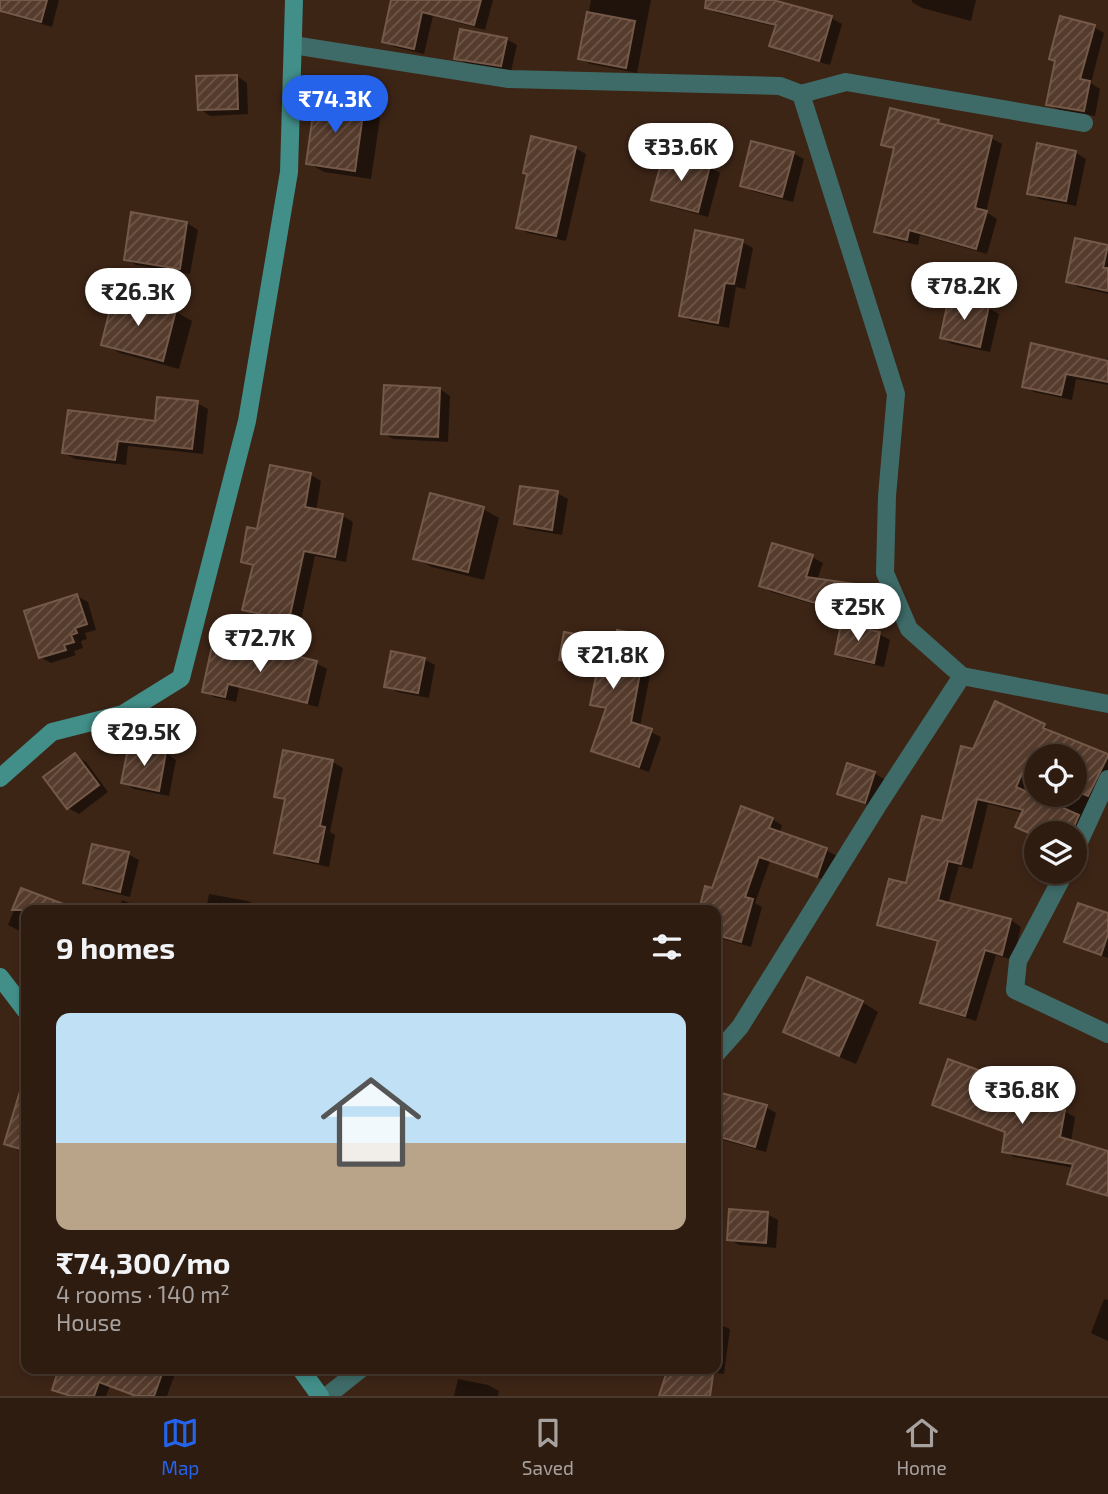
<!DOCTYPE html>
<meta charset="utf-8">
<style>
:root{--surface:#2e1c10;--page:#362519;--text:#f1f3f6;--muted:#a7a19f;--line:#493a30;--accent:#2563eb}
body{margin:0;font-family:"Exo 2",sans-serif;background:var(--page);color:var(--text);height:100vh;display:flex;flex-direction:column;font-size:26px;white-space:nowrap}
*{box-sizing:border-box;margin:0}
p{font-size:23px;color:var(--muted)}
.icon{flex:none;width:38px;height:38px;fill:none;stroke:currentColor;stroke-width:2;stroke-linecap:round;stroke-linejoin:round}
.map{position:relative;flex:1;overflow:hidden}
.drawer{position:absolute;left:21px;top:905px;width:700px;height:469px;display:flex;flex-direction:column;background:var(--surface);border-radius:14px;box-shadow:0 4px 10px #0003,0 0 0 2px var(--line)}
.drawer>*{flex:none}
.controls{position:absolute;left:1024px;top:744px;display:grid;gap:14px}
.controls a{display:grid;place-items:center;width:63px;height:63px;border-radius:50%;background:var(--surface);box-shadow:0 4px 10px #0003,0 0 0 2px var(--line);font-size:35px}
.price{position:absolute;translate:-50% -60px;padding:0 16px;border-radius:24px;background:#fff;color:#222;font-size:23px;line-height:46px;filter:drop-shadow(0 2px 4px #0008)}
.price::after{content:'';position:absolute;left:50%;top:42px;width:21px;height:16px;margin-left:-10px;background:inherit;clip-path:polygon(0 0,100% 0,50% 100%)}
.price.active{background:var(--accent);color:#fff}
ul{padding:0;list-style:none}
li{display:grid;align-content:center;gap:14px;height:371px;padding:0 35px}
li span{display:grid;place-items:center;height:217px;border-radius:14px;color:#555}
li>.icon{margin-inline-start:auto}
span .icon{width:126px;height:126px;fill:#fffc;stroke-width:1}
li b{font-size:30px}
h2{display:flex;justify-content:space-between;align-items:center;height:84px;padding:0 35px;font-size:30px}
.tabs{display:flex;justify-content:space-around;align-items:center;height:98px;border-top:2px solid var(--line);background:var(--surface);font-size:19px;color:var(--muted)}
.tabs a{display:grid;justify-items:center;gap:4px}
.tabs .active{color:var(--accent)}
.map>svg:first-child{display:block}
</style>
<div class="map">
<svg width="1108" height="1396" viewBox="0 0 1108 1396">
<defs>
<pattern id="building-hatch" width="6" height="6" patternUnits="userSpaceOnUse" patternTransform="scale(1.75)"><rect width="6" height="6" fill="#553b2c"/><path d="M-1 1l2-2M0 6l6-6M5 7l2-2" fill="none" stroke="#6e574a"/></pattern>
</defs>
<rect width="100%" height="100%" fill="#3d2516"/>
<path fill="#0007" fill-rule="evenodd" d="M 0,0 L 59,0 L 52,27 L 2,13 L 0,12 Z
M 393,0 L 493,0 L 485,30 L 433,16 L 424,54 L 394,47 L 384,41 Z
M 591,0 L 651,0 L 637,73 L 590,64 L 580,58 Z
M 708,0 L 766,0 L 831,18 L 842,24 L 830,65 L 782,52 L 772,46 L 777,27 L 717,13 L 706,7 Z
M 912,0 L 976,0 L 971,21 L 922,8 L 912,2 Z
M 1094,27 L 1104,33 L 1091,83 L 1100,89 L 1095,116 L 1059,110 L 1048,104 Z
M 506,39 L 517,45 L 511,71 L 467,64 L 456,58 Z
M 237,76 L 247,83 L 248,114 L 210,116 L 200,109 Z
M 364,109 L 380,118 L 371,179 L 324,172 L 308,163 Z
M 891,111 L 938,122 L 948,127 L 991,138 L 1002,144 L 986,212 L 997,219 L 987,254 L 920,235 L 918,245 L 887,238 L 876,231 L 894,150 L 883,144 Z
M 575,148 L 586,154 L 566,241 L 528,233 L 518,227 Z
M 1075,152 L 1086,159 L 1076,206 L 1039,199 L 1029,193 Z
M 793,153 L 804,159 L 793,202 L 752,191 L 742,185 Z
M 709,167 L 720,173 L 708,217 L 664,205 L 653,199 Z
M 133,214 L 187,223 L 198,230 L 190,274 L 136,265 L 125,259 Z
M 1076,240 L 1108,247 L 1108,294 L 1078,287 L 1068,281 Z
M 742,242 L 753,248 L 745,289 L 736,287 L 729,328 L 691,321 L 681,315 Z
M 116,296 L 176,312 L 192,321 L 179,369 L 120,353 L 103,344 Z
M 988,308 L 999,314 L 990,352 L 952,344 L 942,338 Z
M 1108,355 L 1108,385 L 1076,379 L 1072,400 L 1034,392 L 1024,386 L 1107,362 Z
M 440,389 L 450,396 L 448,442 L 393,439 L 383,433 Z
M 197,403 L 208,409 L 203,454 L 128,446 L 126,465 L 75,459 L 64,453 L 156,423 Z
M 271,467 L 311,475 L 321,481 L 316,511 L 343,516 L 353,522 L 346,562 L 315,556 L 300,625 L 255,615 L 244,609 L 254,568 L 243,562 L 258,531 Z
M 557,493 L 568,499 L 562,535 L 527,529 L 516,523 Z
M 483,509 L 499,518 L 484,580 L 432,567 L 415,558 Z
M 812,557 L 823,563 L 817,580 L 862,587 L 873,593 L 868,627 L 836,622 L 825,616 L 826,608 L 771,592 L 761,585 Z
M 77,596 L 88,602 L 96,630 L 85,633 L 87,639 L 81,641 L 83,648 L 74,651 L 76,655 L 51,663 L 40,657 Z
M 879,634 L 890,640 L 884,667 L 847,659 L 837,653 Z
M 642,637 L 652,643 L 647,673 L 650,675 L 640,727 L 661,737 L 649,772 L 603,756 L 593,750 L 607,711 L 592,704 L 599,669 L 571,664 L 561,659 Z
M 424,659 L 435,665 L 429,698 L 397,692 L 386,686 Z
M 270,661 L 316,663 L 327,669 L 318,707 L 239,688 L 236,702 L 214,697 L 204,691 Z
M 1044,726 L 1054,732 L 1053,734 L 1108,756 L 1108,782 L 1074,833 L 1036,833 L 1036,836 L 1028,832 L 1024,813 L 988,804 L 972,869 L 959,866 L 948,905 L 1011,920 L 1021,927 L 1013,960 L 996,955 L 976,1021 L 933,1008 L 922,1002 L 940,943 L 890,930 L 879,924 L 907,885 L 943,823 L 974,751 ZM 1036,756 L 1074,756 L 1074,794 L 1036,794 Z
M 285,752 L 333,762 L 343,768 L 330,832 L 335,835 L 329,867 L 287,858 L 276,852 L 287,802 L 276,796 Z
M 166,753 L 176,760 L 169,796 L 134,789 L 123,783 Z
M 75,756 L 86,762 L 108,792 L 79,814 L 68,808 Z
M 874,773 L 884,779 L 876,808 L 850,799 L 839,793 Z
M 772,819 L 782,825 L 780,833 L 826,850 L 837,856 L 828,881 L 770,861 L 755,903 L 762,907 L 751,947 L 716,937 L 716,910 L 700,910 L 713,890 Z
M 128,854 L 139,860 L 130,897 L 96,889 L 85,883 Z
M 22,890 L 73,910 L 26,910 L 26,934 L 8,925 Z
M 209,894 L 248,901 L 259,907 L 259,910 L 206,910 Z
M 122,900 L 146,910 L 118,910 Z
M 1108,915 L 1108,958 L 1077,947 L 1067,941 Z
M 862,1002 L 878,1012 L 856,1064 L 801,1041 L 785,1032 Z
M 949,1061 L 995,1077 L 1005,1083 L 999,1101 L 1064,1111 L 1075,1117 L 1071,1142 L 1108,1153 L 1108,1197 L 1080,1189 L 1069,1183 L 1074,1168 L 1014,1157 L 1004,1151 L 1007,1133 L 944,1110 L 934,1104 Z
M 723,1095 L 766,1107 L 776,1113 L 766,1152 L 723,1140 L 716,1136 L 716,1121 Z
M 14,1117 L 26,1120 L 26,1153 L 17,1150 L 6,1144 Z
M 767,1214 L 778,1220 L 776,1248 L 739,1245 L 729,1239 Z
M 1104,1299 L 1108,1300 L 1108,1341 L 1091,1333 Z
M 716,1323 L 730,1329 L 724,1374 L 682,1368 L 716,1368 Z
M 129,1368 L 177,1368 L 167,1396 L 135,1396 L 110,1386 L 106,1396 L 68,1396 L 54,1389 Z
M 458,1379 L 488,1385 L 499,1391 L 498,1396 L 454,1396 Z"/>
<path fill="url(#building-hatch)" stroke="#745948" stroke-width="2" d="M 0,0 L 47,0 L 41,22 L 0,11 Z
M 391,0 L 481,0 L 474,25 L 422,12 L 414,49 L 382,42 Z
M 706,0 L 773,0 L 832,16 L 819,61 L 769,46 L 776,25 L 705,8 Z
M 587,12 L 635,21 L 626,68 L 578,59 Z
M 1060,16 L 1095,25 L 1080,79 L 1090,81 L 1084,111 L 1046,105 L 1055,61 L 1049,59 Z
M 460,29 L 507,38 L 501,66 L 454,59 Z
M 237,75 L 238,109 L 198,110 L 196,76 Z
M 315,100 L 364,107 L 355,171 L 306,164 Z
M 890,108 L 939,120 L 938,123 L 992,136 L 975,208 L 987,211 L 976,249 L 909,230 L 907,240 L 874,232 L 894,148 L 881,145 Z
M 531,136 L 576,147 L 556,236 L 516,228 L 527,174 L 523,173 Z
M 751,141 L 794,152 L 782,197 L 740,186 Z
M 1037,143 L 1076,151 L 1066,201 L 1027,194 Z
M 664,153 L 710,166 L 698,212 L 651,200 Z
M 131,212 L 187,222 L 180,269 L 124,260 Z
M 695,230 L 743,240 L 734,284 L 725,283 L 718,323 L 679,316 Z
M 1075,238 L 1108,245 L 1103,268 L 1108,268 L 1108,291 L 1066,282 Z
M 114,294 L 176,310 L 163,361 L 101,345 Z
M 949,297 L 989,306 L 980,347 L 940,338 Z
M 1031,343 L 1108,361 L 1108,382 L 1066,374 L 1061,395 L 1022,387 Z
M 384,385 L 440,388 L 438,437 L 381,434 Z
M 157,397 L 198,401 L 192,449 L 118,441 L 115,460 L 62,453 L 68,410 L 155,421 Z
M 270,465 L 311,473 L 305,507 L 343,514 L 335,557 L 304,551 L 289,620 L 242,610 L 253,565 L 241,562 L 247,527 L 257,529 Z
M 520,486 L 558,491 L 552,530 L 514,524 Z
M 430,493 L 484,507 L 468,572 L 413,559 Z
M 772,543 L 813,555 L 806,577 L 863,585 L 858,622 L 823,617 L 825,606 L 759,586 Z
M 77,594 L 87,624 L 75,628 L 77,633 L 71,635 L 74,642 L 64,645 L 66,650 L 39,658 L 24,611 Z
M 841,624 L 880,632 L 874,663 L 835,654 Z
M 617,630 L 643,635 L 637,667 L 641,668 L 631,722 L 652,729 L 639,767 L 591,751 L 606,708 L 590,705 L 598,667 L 559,660 L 564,632 L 615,641 Z
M 212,646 L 268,659 L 270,650 L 317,661 L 307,703 L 228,684 L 225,697 L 202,692 Z
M 391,651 L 425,658 L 418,693 L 384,687 Z
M 995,701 L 1045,724 L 1043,728 L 1108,754 L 1108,756 L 1088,796 L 1074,790 L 1074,756 L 1030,756 L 1016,787 L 1079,815 L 1071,833 L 1029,833 L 1015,827 L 1023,810 L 977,799 L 961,864 L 948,861 L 938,900 L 1011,919 L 1002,955 L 985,950 L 965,1016 L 920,1003 L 938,941 L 877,925 L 889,879 L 906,883 L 922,816 L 942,821 L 961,746 L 973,749 Z
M 129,744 L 166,752 L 159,791 L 121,783 Z
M 283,750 L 333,760 L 320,826 L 325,827 L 318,862 L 274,853 L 285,799 L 274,797 Z
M 75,753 L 99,785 L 67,809 L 43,777 Z
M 847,763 L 875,772 L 865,803 L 837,794 Z
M 741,806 L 773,818 L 769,828 L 827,848 L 817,877 L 759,857 L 745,897 L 753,899 L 741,942 L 716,935 L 716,910 L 699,910 L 705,886 L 712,888 Z
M 92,844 L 129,852 L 120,892 L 83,883 Z
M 21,888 L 74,908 L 74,910 L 12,910 Z
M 1078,903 L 1108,913 L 1108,934 L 1101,955 L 1064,942 Z
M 807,977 L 863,1001 L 839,1056 L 783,1032 Z
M 948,1059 L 995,1076 L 988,1097 L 1065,1110 L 1060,1137 L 1108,1151 L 1108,1196 L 1067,1184 L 1073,1164 L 1002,1152 L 1005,1132 L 932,1105 Z
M 21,1088 L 26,1089 L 26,1151 L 4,1144 Z
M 721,1093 L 767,1105 L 755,1147 L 716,1136 L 716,1114 Z
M 729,1209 L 768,1212 L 766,1243 L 727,1240 Z
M 59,1368 L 164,1368 L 154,1396 L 136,1396 L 99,1382 L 94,1396 L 71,1396 L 52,1390 Z
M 668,1368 L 714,1368 L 710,1396 L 659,1396 Z"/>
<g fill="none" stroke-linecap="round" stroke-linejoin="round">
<path stroke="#3e6b68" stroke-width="18" d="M 293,45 L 509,79 L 780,86 L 801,94 L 846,82 L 1084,123
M 801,94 L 896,394 L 887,496 L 885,573 L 909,629 L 962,676 L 1108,704
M 1074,853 L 1108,779
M 1065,872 L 1018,961 L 1015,990 L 1108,1034
M 716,1054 L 740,1027 L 878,805 L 962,676
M 327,1396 L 362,1368"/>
<path stroke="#428f8a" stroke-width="18" d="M 0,778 L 52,732 L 123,714 L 181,678 L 247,421 L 289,172 L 294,0
M 0,977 L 26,1011
M 300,1368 L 320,1396"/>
</g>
</svg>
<div class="controls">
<a><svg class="icon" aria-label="locate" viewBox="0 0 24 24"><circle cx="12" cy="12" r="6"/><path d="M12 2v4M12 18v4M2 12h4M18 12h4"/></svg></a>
<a><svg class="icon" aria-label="layers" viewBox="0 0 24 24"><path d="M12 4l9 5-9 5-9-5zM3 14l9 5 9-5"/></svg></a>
</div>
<b class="price active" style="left:335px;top:135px">₹74.3K</b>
<b class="price" style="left:681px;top:183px">₹33.6K</b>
<b class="price" style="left:964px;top:322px">₹78.2K</b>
<b class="price" style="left:138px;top:328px">₹26.3K</b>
<b class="price" style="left:858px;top:643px">₹25K</b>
<b class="price" style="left:260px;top:674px">₹72.7K</b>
<b class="price" style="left:613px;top:691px">₹21.8K</b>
<b class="price" style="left:144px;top:768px">₹29.5K</b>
<b class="price" style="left:1022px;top:1126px">₹36.8K</b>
<section class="drawer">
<h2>9 homes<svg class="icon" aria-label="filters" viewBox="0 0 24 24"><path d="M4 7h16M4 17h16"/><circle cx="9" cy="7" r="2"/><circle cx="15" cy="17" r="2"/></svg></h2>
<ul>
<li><span style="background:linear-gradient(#bfe0f5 60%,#b9a48a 0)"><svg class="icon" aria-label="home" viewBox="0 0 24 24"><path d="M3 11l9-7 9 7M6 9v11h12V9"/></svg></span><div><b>₹74,300/mo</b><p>4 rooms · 140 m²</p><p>House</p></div></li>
</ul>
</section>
</div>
<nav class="tabs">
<a class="active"><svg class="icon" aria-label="map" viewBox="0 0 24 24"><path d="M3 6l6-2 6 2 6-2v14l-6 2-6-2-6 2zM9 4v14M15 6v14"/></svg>Map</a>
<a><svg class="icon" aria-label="saved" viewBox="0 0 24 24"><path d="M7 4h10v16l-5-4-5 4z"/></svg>Saved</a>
<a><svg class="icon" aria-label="home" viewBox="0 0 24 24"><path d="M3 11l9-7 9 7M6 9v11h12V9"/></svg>Home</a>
</nav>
